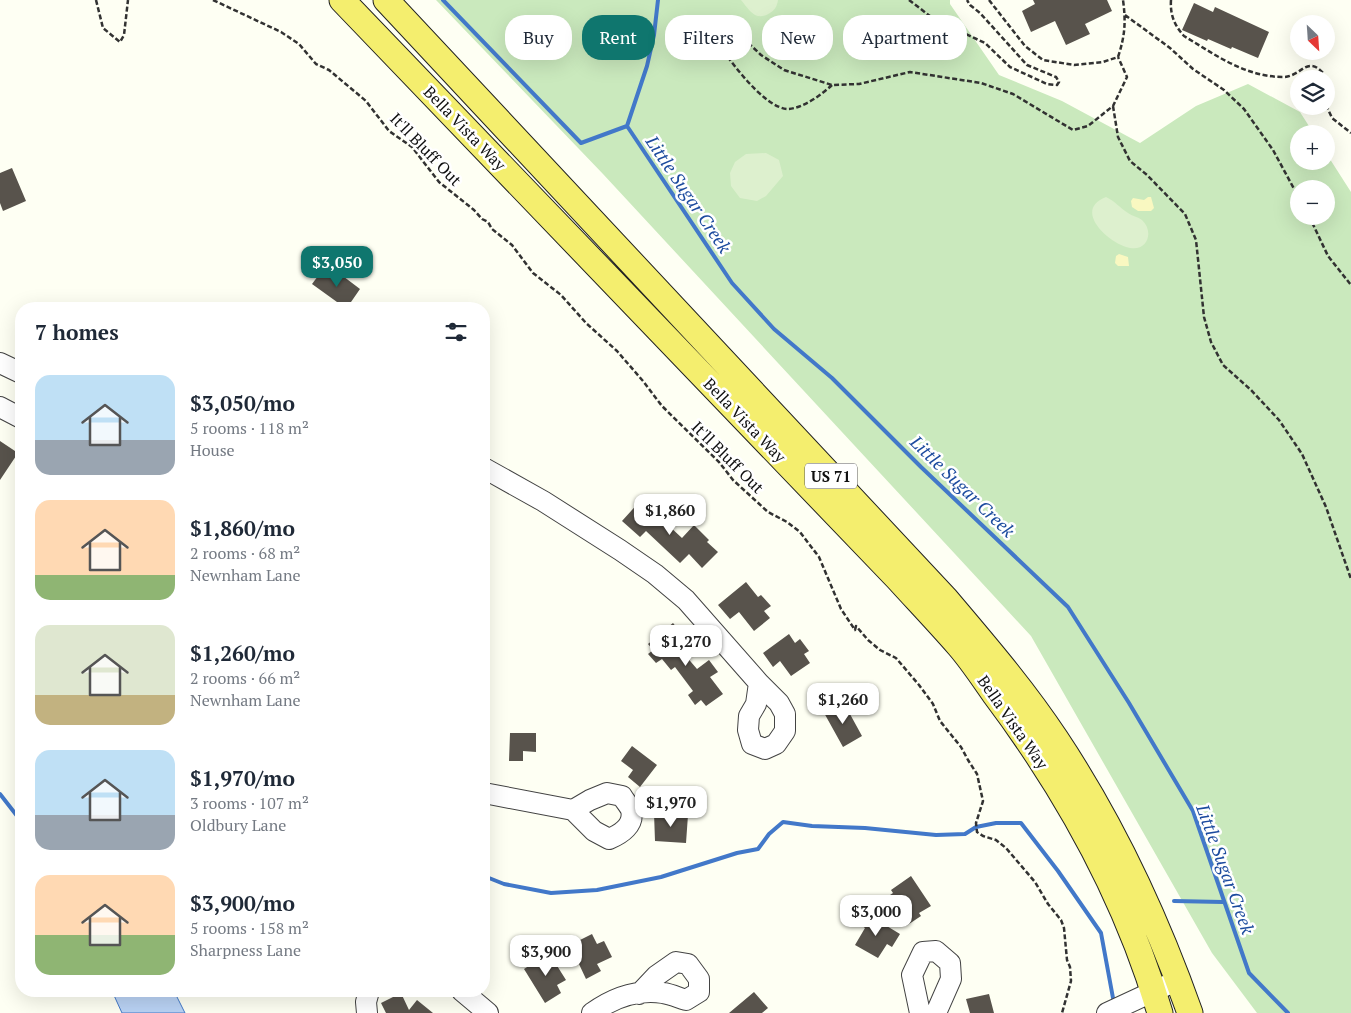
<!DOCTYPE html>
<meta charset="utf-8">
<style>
:root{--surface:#fff;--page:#f2f2f3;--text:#1f2937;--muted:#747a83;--accent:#0f766e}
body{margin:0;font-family:"PT Serif",serif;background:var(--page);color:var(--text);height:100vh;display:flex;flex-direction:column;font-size:19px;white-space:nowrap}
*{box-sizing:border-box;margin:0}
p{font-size:16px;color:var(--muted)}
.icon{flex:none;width:28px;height:28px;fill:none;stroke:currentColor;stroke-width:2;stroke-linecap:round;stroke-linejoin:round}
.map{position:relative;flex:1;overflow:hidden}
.drawer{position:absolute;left:15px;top:302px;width:475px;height:695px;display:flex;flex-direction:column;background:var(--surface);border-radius:20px;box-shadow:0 5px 20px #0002}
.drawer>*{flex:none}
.guide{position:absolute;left:505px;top:15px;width:475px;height:45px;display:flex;gap:10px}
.needle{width:32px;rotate:155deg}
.buttons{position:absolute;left:1290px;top:15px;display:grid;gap:10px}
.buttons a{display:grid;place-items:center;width:45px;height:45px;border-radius:50%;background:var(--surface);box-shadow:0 5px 20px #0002;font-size:25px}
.price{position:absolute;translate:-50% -42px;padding:0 11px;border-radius:10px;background:#fff;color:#222;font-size:16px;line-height:32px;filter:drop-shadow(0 1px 2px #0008)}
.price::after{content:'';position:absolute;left:50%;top:30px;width:15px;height:11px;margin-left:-8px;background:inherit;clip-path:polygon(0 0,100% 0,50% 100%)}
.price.selected{background:var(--accent);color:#fff}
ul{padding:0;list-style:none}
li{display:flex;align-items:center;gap:15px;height:125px;padding:0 20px}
li span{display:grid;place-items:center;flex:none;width:140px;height:100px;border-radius:15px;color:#555}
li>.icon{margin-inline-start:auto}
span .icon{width:60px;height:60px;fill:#fffc;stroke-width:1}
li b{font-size:21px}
h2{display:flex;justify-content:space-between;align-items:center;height:60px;padding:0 20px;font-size:21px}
.chip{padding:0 18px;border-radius:20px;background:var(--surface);box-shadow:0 5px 20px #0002;font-size:18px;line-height:45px}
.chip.selected{background:var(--accent);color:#fff}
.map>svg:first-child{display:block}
</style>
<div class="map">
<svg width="1351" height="1013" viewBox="0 0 1351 1013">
<rect width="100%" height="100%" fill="#fefff3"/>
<path fill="#cae9bd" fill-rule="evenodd" d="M 436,0 L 950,0 L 950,4 L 999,75 L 1062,101 L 1140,143 L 1196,106 L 1248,84 L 1300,112 L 1314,134 L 1299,134 L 1299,161 L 1326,161 L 1326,153 L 1351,192 L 1351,1013 L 1257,1013 L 1212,953 L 1031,636 L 603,174 ZM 1299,189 L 1326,189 L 1326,216 L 1299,216 Z"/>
<path fill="#f9f8c1" d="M 1148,197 L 1151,197 L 1154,208 L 1151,211 L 1138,211 L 1132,207 L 1131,201 L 1133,198 L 1144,200 Z
M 1119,254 L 1128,257 L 1129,266 L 1118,266 L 1115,263 L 1116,256 Z"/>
<path fill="#ddf0ce" d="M 741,0 L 778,0 C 777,6 775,10 770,13 C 756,22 750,11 741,0 Z
M 766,153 L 779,160 L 783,176 L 766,196 L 757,201 L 740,198 L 731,186 L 730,173 L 735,162 L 746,154 Z
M 1106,197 C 1115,201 1120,208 1128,213 C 1132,216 1138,217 1142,220 C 1155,232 1147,254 1126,247 C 1107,241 1073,210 1106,197 Z"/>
<path fill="#b9d2f4" stroke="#4278c9" d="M 112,991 L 174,991 L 185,1013 L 122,1013 Z"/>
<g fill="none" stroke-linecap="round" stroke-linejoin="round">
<path stroke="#4278c9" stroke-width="4" d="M 443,0 L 581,143 L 627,126
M 658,0 L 654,35 L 647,66 L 627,126 L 732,283 L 774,329 L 832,378 L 921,467 L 1068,607 L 1129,703 L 1193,811 L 1249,973 L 1288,1013
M 0,794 L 21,821
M 484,876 L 504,884 L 551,893 L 597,890 L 661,877 L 737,853 L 758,849 L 769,834 L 783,822 L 812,826 L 865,828 L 936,835 L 965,834 L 976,827 L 996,823 L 1021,823 L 1058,871 L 1101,933 L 1113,998
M 1174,901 L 1223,902"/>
</g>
<path fill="#58534c" d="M 1033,0 L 1107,0 L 1112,11 L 1085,24 L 1090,34 L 1066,45 L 1055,21 L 1031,32 L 1022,11 L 1035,4 Z
M 1194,3 L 1213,12 L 1215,7 L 1269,32 L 1258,58 L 1232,47 L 1231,49 L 1208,39 L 1207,41 L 1182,30 Z
M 12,168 L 26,201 L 3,211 L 0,203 L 0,173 Z
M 327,264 L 360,289 L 351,302 L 361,309 L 332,309 L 337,302 L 312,284 Z
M 0,441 L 18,453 L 0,480 Z
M 641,500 L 682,538 L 694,525 L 709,540 L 707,542 L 718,552 L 702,568 L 689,554 L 680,563 L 646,531 L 640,537 L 622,521 Z
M 746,582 L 758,597 L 761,595 L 771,606 L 764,611 L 770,618 L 754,631 L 739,612 L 730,619 L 718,605 Z
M 673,623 L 682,634 L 673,641 L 697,669 L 709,660 L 718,672 L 710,677 L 723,694 L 706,706 L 701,700 L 695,705 L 688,695 L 693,691 L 675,667 L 671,670 L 662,659 L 656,663 L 648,654 L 653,650 L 648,644 Z
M 789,634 L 795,643 L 800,639 L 809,651 L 804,654 L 810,663 L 791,676 L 780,661 L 773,667 L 763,653 Z
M 834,705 L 837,709 L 845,705 L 862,736 L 843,747 L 823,711 Z
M 510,733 L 536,733 L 536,752 L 523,751 L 523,761 L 509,761 Z
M 632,746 L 657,765 L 640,787 L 628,777 L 633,770 L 621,761 Z
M 654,813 L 688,815 L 686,843 L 655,841 Z
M 911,876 L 931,906 L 919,913 L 921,916 L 906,926 L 887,897 L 893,893 L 891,890 Z
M 867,914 L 900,934 L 892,947 L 887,944 L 878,958 L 855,945 L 865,928 L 861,925 Z
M 592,934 L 597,944 L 604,941 L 612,957 L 597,964 L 601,971 L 586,979 L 570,945 Z
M 549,953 L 566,980 L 557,985 L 561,993 L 545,1003 L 524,969 Z
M 754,992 L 768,1008 L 762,1013 L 729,1013 Z
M 401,993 L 409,1010 L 417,1000 L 433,1013 L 386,1013 L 381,1003 Z
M 989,994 L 994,1013 L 970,1013 L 966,999 Z"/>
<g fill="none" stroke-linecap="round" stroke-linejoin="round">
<defs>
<path id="minor" d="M 0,363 L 21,373
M 0,407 L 21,418
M 484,468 L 543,501 L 620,550 L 655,574 L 686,600 L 759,683 L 779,703 L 785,714 L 785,731 L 776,744 L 765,749 L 752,744 L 748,730 L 749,716 L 756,704 L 759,683
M 484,793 L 573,810 L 594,831 L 609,839 C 621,834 635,825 631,810 C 629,805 624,800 622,796 L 607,793 L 590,800 L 573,810
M 462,991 L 488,1013
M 367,1013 L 366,1002 L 369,991
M 592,1013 C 613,998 637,989 663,993 C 671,994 679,998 686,1000 L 699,992 L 699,979 L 688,964 L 676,962 L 656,976 L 639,994
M 920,1013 L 912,975 L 923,952 L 936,951 L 950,963 L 951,979 L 936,1013
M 1107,1013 L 1178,980"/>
<path id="major" d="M 342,0 L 898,579 C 918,601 939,623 959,646 C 972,661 983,678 995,695 C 1067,791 1126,897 1160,1013
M 386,0 L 946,599 C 984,644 1023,689 1056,739 C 1112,823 1156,917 1190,1013"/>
</defs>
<use href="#minor" stroke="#434343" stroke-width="22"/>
<use href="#major" stroke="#212121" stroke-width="27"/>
<path stroke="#323232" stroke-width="2.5" stroke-dasharray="5 2.5" stroke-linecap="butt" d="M 96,0 L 103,28 L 120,42 L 124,35 L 128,0
M 213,0 L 281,32 L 299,44 L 316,64 L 329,70 L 366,101 L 389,131 L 412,147 L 439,182 L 474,210 L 482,219 L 488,222 L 492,229 L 512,245 L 533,273 L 561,295 L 586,323 L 617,351 L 643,381 L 662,406 L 719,462 L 733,480 L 768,512 L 787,522 L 800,532 L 819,557 L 841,609 L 855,630 L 856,626 L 868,640 L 880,650 L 896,658 L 919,685 L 933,704 L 940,721 L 961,747 L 968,760 L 977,774 L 983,801 L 976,823 L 977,832 L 983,836 L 996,840 L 1006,848 L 1035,882 L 1048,904 L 1061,920 L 1064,928 L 1067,960 L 1070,967 L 1071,981 L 1062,1013
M 909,0 L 943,26 L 955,29 L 985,43 L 1010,67 L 1047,84 L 1057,85 L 1059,82 L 1056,77 L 1027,65 L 980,13 L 970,5 L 967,0
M 989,0 L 1025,46 L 1043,60 L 1074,65 L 1103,62 L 1118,57 C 1125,36 1126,22 1123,0
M 1171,0 C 1170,14 1174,25 1184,36 C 1214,54 1245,77 1283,77 C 1301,77 1307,55 1323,73 L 1324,79
M 1125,15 L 1170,48 L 1193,69 L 1224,90 L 1244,109 L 1273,150 L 1299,198
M 832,85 C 821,95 805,107 789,109 C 763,110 722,50 709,30 L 713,27 L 725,28 L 742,37 L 761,55 L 784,70 L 832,85 L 859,84 L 910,72 L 981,83 L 1013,94 L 1073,130 L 1088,126 L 1113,106 L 1127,77 L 1118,57
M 1326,105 L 1332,118 L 1351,133
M 1113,106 L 1118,137 L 1130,161 L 1147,175 L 1185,214 L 1196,240 L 1204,317 L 1211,342 L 1223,365 L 1251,390 L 1279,420 L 1302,454 L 1326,507 L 1351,579
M 1309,216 L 1328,256 L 1351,285"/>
<use href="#minor" stroke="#fff" stroke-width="20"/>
<use href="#major" stroke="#f4ee6e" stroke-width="25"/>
</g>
<g text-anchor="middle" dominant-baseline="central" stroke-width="5" stroke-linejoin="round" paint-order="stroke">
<rect fill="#fff" stroke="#585858" stroke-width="1" x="805" y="463.5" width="52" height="25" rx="4"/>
<g font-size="15" font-weight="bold" fill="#101010">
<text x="831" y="476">US 71</text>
</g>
<g font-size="16" fill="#101010" stroke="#fff">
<text transform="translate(465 128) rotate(46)">Bella Vista Way</text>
<text transform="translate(426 149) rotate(46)">It'll Bluff Out</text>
<text transform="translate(745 420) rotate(46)">Bella Vista Way</text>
<text transform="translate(728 457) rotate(45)">It'll Bluff Out</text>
<text transform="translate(1013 722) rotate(55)">Bella Vista Way</text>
</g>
<g font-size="18" font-style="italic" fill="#1c4b9e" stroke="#fff">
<text transform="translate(689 194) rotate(56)">Little Sugar Creek</text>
<text transform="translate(963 486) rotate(44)">Little Sugar Creek</text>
<text transform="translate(1226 869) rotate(70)">Little Sugar Creek</text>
</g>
</g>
</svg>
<div class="buttons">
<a><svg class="needle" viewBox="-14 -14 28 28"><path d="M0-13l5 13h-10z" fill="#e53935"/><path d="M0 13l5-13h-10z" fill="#747a83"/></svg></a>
<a><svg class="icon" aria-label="layers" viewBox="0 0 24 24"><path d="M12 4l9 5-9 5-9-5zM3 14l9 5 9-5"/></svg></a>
<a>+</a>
<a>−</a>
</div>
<b class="price selected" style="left:337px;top:288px">$3,050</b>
<b class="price" style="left:670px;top:536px">$1,860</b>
<b class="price" style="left:686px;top:667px">$1,270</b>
<b class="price" style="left:843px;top:725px">$1,260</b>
<b class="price" style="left:671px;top:828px">$1,970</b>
<b class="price" style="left:876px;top:937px">$3,000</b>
<b class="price" style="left:546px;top:977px">$3,900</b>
<div class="guide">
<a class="chip">Buy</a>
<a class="chip selected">Rent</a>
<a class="chip">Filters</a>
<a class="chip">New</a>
<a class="chip">Apartment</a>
</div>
<section class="drawer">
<h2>7 homes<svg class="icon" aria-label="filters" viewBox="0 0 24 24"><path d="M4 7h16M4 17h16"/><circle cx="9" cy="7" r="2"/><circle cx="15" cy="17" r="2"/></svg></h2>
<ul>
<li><span style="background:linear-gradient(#bfe0f5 65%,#9aa5b1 0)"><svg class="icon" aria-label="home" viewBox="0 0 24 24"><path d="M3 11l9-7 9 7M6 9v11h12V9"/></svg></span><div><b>$3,050/mo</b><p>5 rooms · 118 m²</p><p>House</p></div></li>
<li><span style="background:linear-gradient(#ffd9b3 75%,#8fb573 0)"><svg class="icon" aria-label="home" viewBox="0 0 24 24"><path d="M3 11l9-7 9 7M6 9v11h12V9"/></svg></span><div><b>$1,860/mo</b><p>2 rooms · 68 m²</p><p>Newnham Lane</p></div></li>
<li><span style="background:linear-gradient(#dfe7d0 70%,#c2b280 0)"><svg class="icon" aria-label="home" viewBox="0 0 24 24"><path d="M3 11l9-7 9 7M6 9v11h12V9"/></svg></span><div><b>$1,260/mo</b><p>2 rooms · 66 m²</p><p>Newnham Lane</p></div></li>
<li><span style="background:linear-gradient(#bfe0f5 65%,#9aa5b1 0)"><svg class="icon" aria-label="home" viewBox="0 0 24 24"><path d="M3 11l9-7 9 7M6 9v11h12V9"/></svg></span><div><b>$1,970/mo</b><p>3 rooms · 107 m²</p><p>Oldbury Lane</p></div></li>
<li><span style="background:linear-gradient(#ffd9b3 60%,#8fb573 0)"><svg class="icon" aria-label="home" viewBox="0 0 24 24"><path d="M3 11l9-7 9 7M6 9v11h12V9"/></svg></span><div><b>$3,900/mo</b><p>5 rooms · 158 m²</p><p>Sharpness Lane</p></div></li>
</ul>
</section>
</div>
